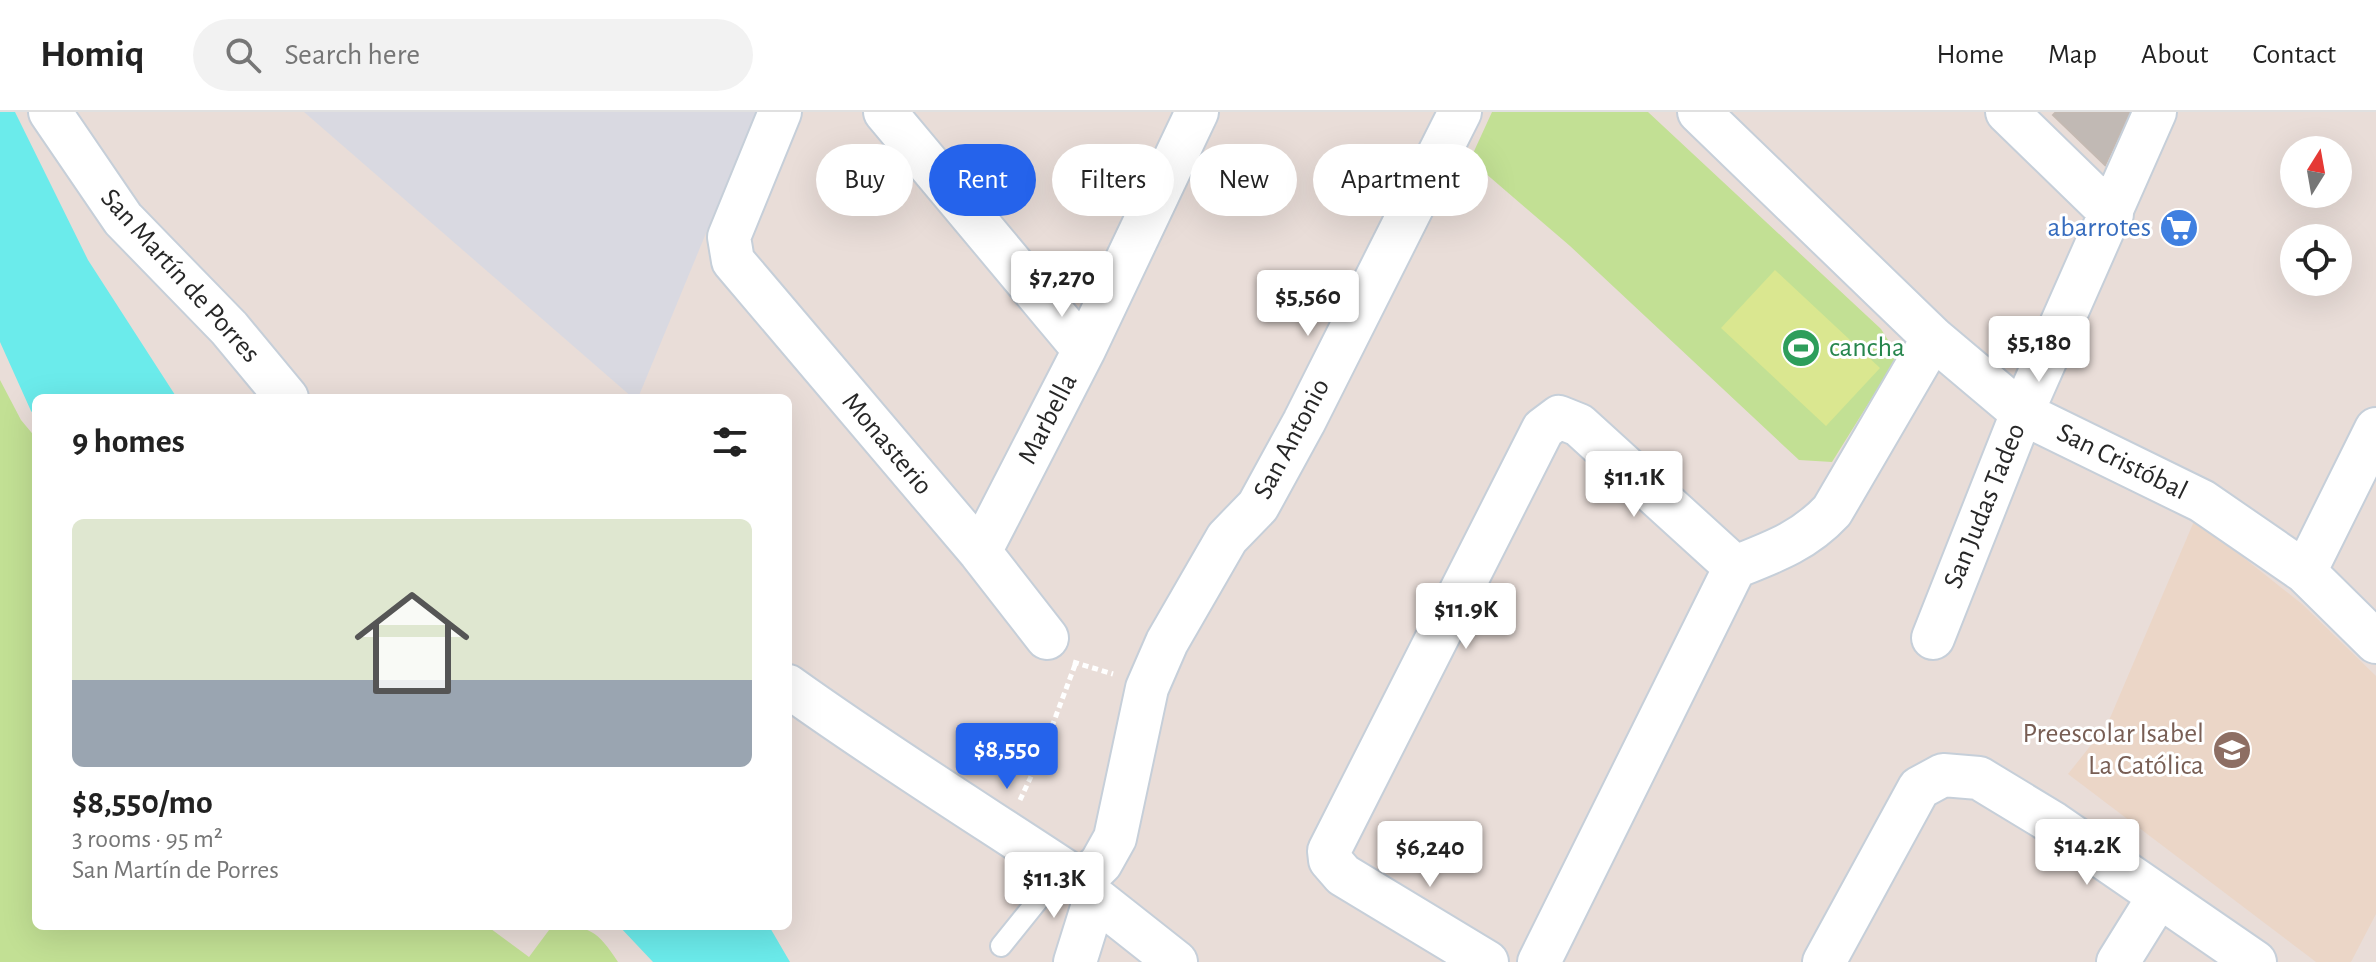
<!DOCTYPE html>
<meta charset="utf-8">
<style>
:root{--surface:#fff;--page:#f2f2f2;--text:#222;--muted:#767676;--line:#e0e0e0;--accent:#2563eb}
body{margin:0;font-family:"Alegreya Sans",sans-serif;background:var(--page);color:var(--text);height:100vh;display:flex;flex-direction:column;font-size:30px;white-space:nowrap}
*{box-sizing:border-box;margin:0}
p{font-size:26px;color:var(--muted)}
.icon{flex:none;width:44px;height:44px;fill:none;stroke:currentColor;stroke-width:2;stroke-linecap:round;stroke-linejoin:round}
.map{position:relative;flex:1;overflow:hidden}
.side{position:absolute;left:32px;top:282px;width:760px;height:536px;display:flex;flex-direction:column;background:var(--surface);border-radius:12px;box-shadow:0 8px 32px #0002}
.side>*{flex:none}
.top-card{position:absolute;left:816px;top:32px;width:760px;height:72px;display:flex;gap:16px}
.needle{width:52px;rotate:11deg}
.fabs{position:absolute;left:2280px;top:24px;display:grid;gap:16px}
.fabs a{display:grid;place-items:center;width:72px;height:72px;border-radius:50%;background:var(--surface);box-shadow:0 8px 32px #0002;font-size:40px}
.price{position:absolute;translate:-50% -68px;padding:0 18px;border-radius:8px;background:#fff;color:#222;font-size:26px;line-height:52px;filter:drop-shadow(0 2px 4px #0008)}
.price::after{content:'';position:absolute;left:50%;top:48px;width:24px;height:18px;margin-left:-12px;background:inherit;clip-path:polygon(0 0,100% 0,50% 100%)}
.price.current{background:var(--accent);color:#fff}
ul{padding:0;list-style:none}
li{display:grid;align-content:center;gap:16px;height:424px;padding:0 40px}
li+li{border-top:2px solid var(--line)}
li span{display:grid;place-items:center;height:248px;border-radius:12px;color:#555}
li>.icon{margin-inline-start:auto}
span .icon{width:144px;height:144px;fill:#fffc;stroke-width:1}
li b{font-size:34px}
h2{display:flex;justify-content:space-between;align-items:center;height:96px;padding:0 40px;font-size:34px}
.tag{padding:0 28px;border-radius:36px;background:var(--surface);box-shadow:0 8px 32px #0002;font-size:28px;line-height:72px}
.tag.current{background:var(--accent);color:#fff}
header{display:flex;align-items:center;gap:48px;box-sizing:border-box;height:112px;padding:0 40px;background:var(--surface);border-bottom:2px solid var(--line)}
header strong{font-size:38px}
nav{display:flex;gap:44px;margin-inline-start:auto;font-size:28px}
.search{width:560px;height:72px;background:var(--page);display:flex;align-items:center;gap:20px;box-sizing:border-box;padding:0 28px;border-radius:44px;color:var(--muted);font-size:30px}
.map>svg:first-child{display:block}
</style>
<header>
<strong>Homiq</strong>
<div class="search"><svg class="icon" aria-label="search" viewBox="0 0 24 24"><circle cx="10" cy="10" r="6"/><path d="M15 15l6 6"/></svg>Search here</div>
<nav><a>Home</a><a>Map</a><a>About</a><a>Contact</a></nav>
</header>
<div class="map">
<svg width="2376" height="850" viewBox="0 0 2376 850">
<rect width="100%" height="100%" fill="#e9ddd8"/>
<path fill="#d9d9e1" d="M 304,0 L 756,0 L 638,286 L 633,286 Z"/>
<path fill="#ebd6c7" d="M 2195,407 L 2302,492 L 2376,564 L 2376,802 L 2351,850 L 2316,850 L 2068,662 L 2107,613 Z"/>
<path fill="#c2e094" d="M 1492,0 L 1648,0 L 1881,217 L 1898,244 L 1832,350 L 1799,348 L 1570,134 L 1470,48 Z
M 0,268 L 21,308 L 36,326 L 36,814 L 487,814 L 529,845 L 552,814 C 590,814 597,818 618,850 L 0,850 Z"/>
<path fill="#dae790" d="M 1775,158 L 1880,256 L 1826,314 L 1721,216 Z"/>
<path fill="#6bebeb" d="M 0,0 L 15,0 L 88,148 L 177,286 L 36,286 L 36,305 L 31,299 L 0,230 Z
M 619,814 L 769,814 L 790,850 L 653,850 Z"/>
<path fill="#c1b9b4" stroke="#c4b9b2" stroke-width="2" d="M 2056,0 L 2130,0 L 2105,53 L 2053,3 Z"/>
<g fill="none" stroke-linecap="round" stroke-linejoin="round">
<defs>
<path id="service" d="M 1001,834 L 1063,757"/>
<path id="minor" d="M 50,0 L 123,107 L 229,216 L 287,286
M 780,0 L 729,125 L 733,149 L 980,440 L 1047,526
M 885,0 L 1084,238
M 1699,0 L 1933,226 L 2022,301 L 2202,389 L 2305,460 L 2376,530
M 2007,0 L 2112,102
M 980,440 L 1084,238 L 1197,0
M 2305,460 L 2376,317
M 1933,526 L 2022,301 L 2155,0
M 788,574 C 884,643 984,705 1082,770 L 1095,786 L 1176,850
M 1082,770 L 1101,751 L 1115,726 L 1147,576 L 1167,530 L 1227,426 L 1258,394 L 1304,310 L 1460,0
M 1075,850 L 1095,786
M 1487,850 L 1343,763 L 1330,748 L 1329,739 L 1543,317 L 1559,305 L 1579,313 L 1735,455
M 1539,850 L 1735,455 C 1773,440 1804,429 1832,399 L 1933,226
M 1824,850 L 1919,676 L 1943,663 L 1979,666 L 2053,711 L 2255,850
M 2118,850 L 2159,784"/>
</defs>
<use href="#service" stroke="#c6cfd9" stroke-width="24"/>
<use href="#minor" stroke="#c6cfd9" stroke-width="46"/>
<path stroke="#fff" stroke-width="5" stroke-dasharray="6 4" stroke-linecap="butt" d="M 1073,550 L 1113,562
M 1020,688 L 1042,641 L 1075,553"/>
<use href="#service" stroke="#fff" stroke-width="20"/>
<use href="#minor" stroke="#fff" stroke-width="42"/>
</g>
<defs>
<symbol id="supermarket-disc" viewBox="-11 -11 22 22"><circle r="9.5" fill="#3f7fe0" stroke="#fff"/><path d="M-6-5.5h2.5l.6 2H6L4.5 2H-2.5L-4.4-4H-6ZM-1.5 3.2a1.3 1.3 0 1 0 .1 0ZM3 3.2a1.3 1.3 0 1 0 .1 0Z" fill="#fff"/></symbol>
<symbol id="stadium-disc" viewBox="-11 -11 22 22"><circle r="9.5" fill="#2e9e5b" stroke="#fff"/><path d="M0-5a6.5 5 0 1 0 0 10a6.5 5 0 1 0 0-10ZM-3.5-1.8h7v3.6h-7Z" fill="#fff"/></symbol>
<symbol id="school-disc" viewBox="-11 -11 22 22"><circle r="9.5" fill="#8d6e63" stroke="#fff"/><path d="M0-5L7-2L0 1L-7-2ZM-4 1L0 2.5L4 1V4Q0 6-4 4Z" fill="#fff"/></symbol>
</defs>
<g fill-rule="evenodd">
<use href="#supermarket-disc" x="2157" y="94" width="44" height="44"/>
<use href="#stadium-disc" x="1779" y="214" width="44" height="44"/>
<use href="#school-disc" x="2210" y="616" width="44" height="44"/>
</g>
<g text-anchor="middle" dominant-baseline="central" stroke-width="6" stroke-linejoin="round" paint-order="stroke">
<g font-size="28" fill="#366cbe" stroke="#fff" text-anchor="end">
<text x="2151" y="116">abarrotes</text>
</g>
<g font-size="28" fill="#272727" stroke="#fff">
<text transform="translate(180 164) rotate(48)">San Martín de Porres</text>
<text transform="translate(1048 307) rotate(-63)">Marbella</text>
<text transform="translate(1292 327) rotate(-62)">San Antonio</text>
<text transform="translate(887 332) rotate(50)">Monasterio</text>
<text transform="translate(2122 350) rotate(26)">San Cristóbal</text>
<text transform="translate(1985 394) rotate(-68)">San Judas Tadeo</text>
</g>
<g font-size="28" fill="#27864d" stroke="#fff" text-anchor="start">
<text x="1829" y="236">cancha</text>
</g>
<g font-size="28" fill="#785e54" stroke="#fff" text-anchor="end">
<text x="2204" y="622">Preescolar Isabel<tspan x="2204" dy="32">La Católica</tspan></text>
</g>
</g>
</svg>
<div class="fabs">
<a><svg class="needle" viewBox="-14 -14 28 28"><path d="M0-13l5 13h-10z" fill="#e53935"/><path d="M0 13l5-13h-10z" fill="#767676"/></svg></a>
<a><svg class="icon" aria-label="locate" viewBox="0 0 24 24"><circle cx="12" cy="12" r="6"/><path d="M12 2v4M12 18v4M2 12h4M18 12h4"/></svg></a>
</div>
<b class="price" style="left:1062px;top:207px">$7,270</b>
<b class="price" style="left:1308px;top:226px">$5,560</b>
<b class="price" style="left:2039px;top:272px">$5,180</b>
<b class="price" style="left:1634px;top:407px">$11.1K</b>
<b class="price" style="left:1466px;top:539px">$11.9K</b>
<b class="price current" style="left:1007px;top:679px">$8,550</b>
<b class="price" style="left:2087px;top:775px">$14.2K</b>
<b class="price" style="left:1430px;top:777px">$6,240</b>
<b class="price" style="left:1054px;top:808px">$11.3K</b>
<div class="top-card">
<a class="tag">Buy</a>
<a class="tag current">Rent</a>
<a class="tag">Filters</a>
<a class="tag">New</a>
<a class="tag">Apartment</a>
</div>
<section class="side">
<h2>9 homes<svg class="icon" aria-label="filters" viewBox="0 0 24 24"><path d="M4 7h16M4 17h16"/><circle cx="9" cy="7" r="2"/><circle cx="15" cy="17" r="2"/></svg></h2>
<ul>
<li><span style="background:linear-gradient(#dfe7d0 65%,#9aa5b1 0)"><svg class="icon" aria-label="home" viewBox="0 0 24 24"><path d="M3 11l9-7 9 7M6 9v11h12V9"/></svg></span><div><b>$8,550/mo</b><p>3 rooms · 95 m²</p><p>San Martín de Porres</p></div></li>
</ul>
</section>
</div>
